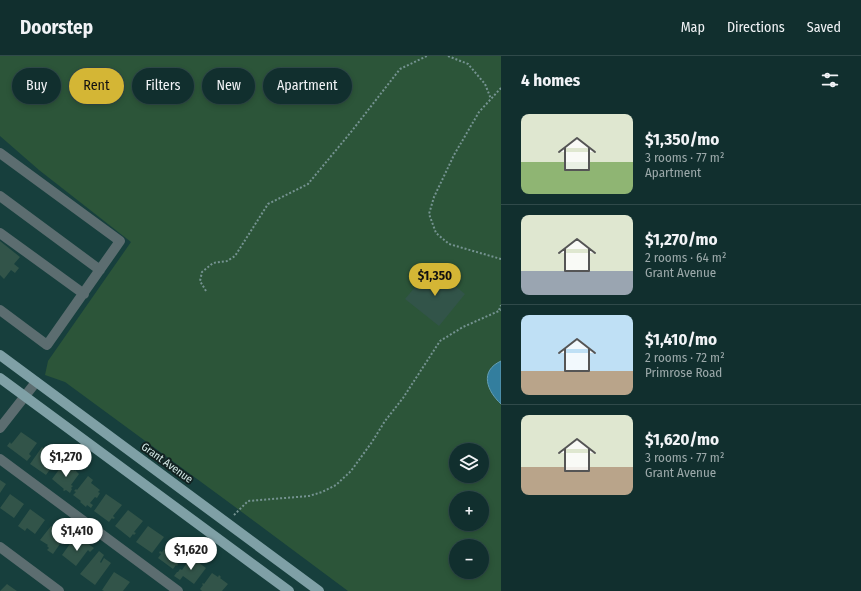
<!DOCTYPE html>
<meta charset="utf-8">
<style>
:root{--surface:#112f2e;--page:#1a3736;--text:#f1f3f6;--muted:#9ca9aa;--line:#304a4a;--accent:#d4b635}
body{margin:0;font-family:"Fira Sans Condensed",sans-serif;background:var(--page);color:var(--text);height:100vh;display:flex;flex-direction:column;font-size:15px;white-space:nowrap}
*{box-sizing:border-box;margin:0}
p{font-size:13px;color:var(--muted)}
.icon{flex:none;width:22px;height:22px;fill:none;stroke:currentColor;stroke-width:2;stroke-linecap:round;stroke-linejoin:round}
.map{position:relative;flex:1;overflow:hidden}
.side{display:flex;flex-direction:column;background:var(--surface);width:360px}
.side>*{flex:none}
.banner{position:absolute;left:12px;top:12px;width:380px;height:36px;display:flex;gap:8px}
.tools{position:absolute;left:449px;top:387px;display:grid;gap:8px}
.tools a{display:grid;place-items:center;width:40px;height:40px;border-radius:50%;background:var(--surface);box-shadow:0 2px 6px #0003,0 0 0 1px var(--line);font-size:20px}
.price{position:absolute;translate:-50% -34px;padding:0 9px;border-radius:14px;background:#fff;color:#222;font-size:13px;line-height:26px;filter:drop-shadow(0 1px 2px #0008)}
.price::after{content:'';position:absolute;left:50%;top:24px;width:12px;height:9px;margin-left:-6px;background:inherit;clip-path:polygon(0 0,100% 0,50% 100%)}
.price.on{background:var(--accent);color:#111}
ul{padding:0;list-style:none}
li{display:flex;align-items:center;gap:12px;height:100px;padding:0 20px}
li+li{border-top:1px solid var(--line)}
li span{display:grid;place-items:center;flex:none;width:112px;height:80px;border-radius:8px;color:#555}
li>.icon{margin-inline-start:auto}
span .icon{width:48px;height:48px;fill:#fffc;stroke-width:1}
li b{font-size:17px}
h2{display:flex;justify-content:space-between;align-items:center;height:48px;padding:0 20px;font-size:17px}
.tag{padding:0 14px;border-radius:18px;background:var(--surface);box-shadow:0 2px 6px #0003,0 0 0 1px var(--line);font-size:14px;line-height:36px}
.tag.on{background:var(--accent);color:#111}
header{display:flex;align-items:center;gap:24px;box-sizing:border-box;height:56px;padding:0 20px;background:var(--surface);border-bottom:1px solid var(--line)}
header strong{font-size:19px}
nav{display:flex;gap:22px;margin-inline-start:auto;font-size:14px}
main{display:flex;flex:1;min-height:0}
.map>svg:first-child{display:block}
</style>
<header>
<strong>Doorstep</strong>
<nav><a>Map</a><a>Directions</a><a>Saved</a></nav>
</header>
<main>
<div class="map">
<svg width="501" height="535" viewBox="0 0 501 535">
<rect width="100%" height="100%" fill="#173f3d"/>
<path fill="#2c5539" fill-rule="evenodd" d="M 0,0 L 501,0 L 501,535 L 348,535 L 227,445 L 65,326 L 45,319 L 48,305 L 131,186 L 39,114 L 0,80 ZM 456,394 L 482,394 L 482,420 L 456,420 ZM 456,442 L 482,442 L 482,468 L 456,468 ZM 456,490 L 482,490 L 482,516 L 456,516 Z"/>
<path fill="#337e9e" stroke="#649eb4" d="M 501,305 L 501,348 C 487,335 479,315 501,305 Z"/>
<path fill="#325449" d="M 0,185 L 20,201 L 14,208 L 19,212 L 15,217 L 11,214 L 4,223 L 0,219 Z
M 432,211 L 465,238 L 439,270 L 405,243 Z
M 21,376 L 37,387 L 29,398 L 31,400 L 27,405 L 7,390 L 10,386 L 11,388 L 13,386 Z
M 42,391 L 58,402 L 46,419 L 30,408 Z
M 64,407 L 75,415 L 75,414 L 79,418 L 71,429 L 73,430 L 71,432 L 72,433 L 70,437 L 66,434 L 64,435 L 63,434 L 64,433 L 52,423 Z
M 88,420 L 93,424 L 91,427 L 100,434 L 98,436 L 100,437 L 97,442 L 95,441 L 90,447 L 93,449 L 91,452 L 87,449 L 86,451 L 80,446 L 81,445 L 73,439 L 76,436 L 74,435 L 76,433 L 77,434 Z
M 0,424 L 6,428 L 0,437 Z
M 10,438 L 24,448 L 14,462 L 0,452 Z
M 106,438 L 122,449 L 113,460 L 115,462 L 113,463 L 112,462 L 109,466 L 94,455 Z
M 30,453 L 45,464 L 35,478 L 27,472 L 25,475 L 18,470 Z
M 128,454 L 143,465 L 134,476 L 136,477 L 134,479 L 133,478 L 130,482 L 115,470 Z
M 51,470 L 58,475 L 62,470 L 69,475 L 53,498 L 47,494 L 49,492 L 47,490 L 48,489 L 40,484 Z
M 148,470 L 164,481 L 152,497 L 136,486 Z
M 72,485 L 80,491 L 84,485 L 94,492 L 90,496 L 88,494 L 76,510 L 62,499 Z
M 170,485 L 176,489 L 177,488 L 179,489 L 181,491 L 180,492 L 185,497 L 177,507 L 178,508 L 177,510 L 176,509 L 173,513 L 158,502 L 161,498 L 159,497 L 160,495 L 162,496 Z
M 99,495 L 104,499 L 100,506 L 101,507 L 104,502 L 111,507 L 95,529 L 80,518 Z
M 191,501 L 206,512 L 194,528 L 183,520 L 180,524 L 174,520 L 177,516 L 178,516 L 180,513 L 182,514 Z
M 114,516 L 130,526 L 123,535 L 104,535 L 102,534 Z
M 212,517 L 218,521 L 219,519 L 221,521 L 220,522 L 228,528 L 222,535 L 202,535 L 200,533 L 203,529 L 202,528 L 203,527 L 204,528 Z
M 7,528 L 14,533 L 17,535 L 0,535 Z"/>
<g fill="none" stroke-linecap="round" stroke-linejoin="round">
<path stroke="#759391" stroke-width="2" stroke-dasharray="2 2" stroke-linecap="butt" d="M 448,0 L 468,8 L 485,28 L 491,43
M 501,32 L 479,56 L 454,99 L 434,141 L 429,158 L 436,177 L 449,188 L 501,203
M 206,235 L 200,225 L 202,216 L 213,207 L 227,205 L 235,200 L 268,148 L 308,128 L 351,76 L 400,13 L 427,0
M 499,254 L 501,249
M 234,459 L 248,445 L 309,440 L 322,436 L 336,429 L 351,415 L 372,386 L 385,365 L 403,342 L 440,285 L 463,271 L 501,254"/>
<path stroke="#5c6d70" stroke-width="10" d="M 0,97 L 120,185 L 47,289 L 0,254
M 0,140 L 100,214
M 0,177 L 84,238
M 0,372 L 36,326
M 0,403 L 178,535
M 0,491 L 59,535"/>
<path stroke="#7fa0a6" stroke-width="10" d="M 0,299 L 319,535
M 0,322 L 289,535"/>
</g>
<g text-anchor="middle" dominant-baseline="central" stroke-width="4" stroke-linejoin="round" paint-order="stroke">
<g font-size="11" fill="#d5eae8" stroke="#122221">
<text transform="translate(167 407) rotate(36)">Grant Avenue</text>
</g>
</g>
</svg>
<div class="tools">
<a><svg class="icon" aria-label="layers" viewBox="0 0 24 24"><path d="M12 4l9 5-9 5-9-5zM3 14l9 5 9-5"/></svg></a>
<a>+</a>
<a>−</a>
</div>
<b class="price on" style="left:435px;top:241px">$1,350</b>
<b class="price" style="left:66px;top:422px">$1,270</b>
<b class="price" style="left:77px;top:496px">$1,410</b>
<b class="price" style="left:191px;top:515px">$1,620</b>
<div class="banner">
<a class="tag">Buy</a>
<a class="tag on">Rent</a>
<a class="tag">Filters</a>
<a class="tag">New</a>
<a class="tag">Apartment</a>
</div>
</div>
<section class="side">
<h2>4 homes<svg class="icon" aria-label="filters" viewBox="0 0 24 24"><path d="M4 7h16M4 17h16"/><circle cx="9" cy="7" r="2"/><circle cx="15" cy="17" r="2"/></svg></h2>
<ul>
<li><span style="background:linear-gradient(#dfe7d0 60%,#8fb573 0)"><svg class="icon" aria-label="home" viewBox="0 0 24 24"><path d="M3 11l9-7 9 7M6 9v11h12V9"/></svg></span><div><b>$1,350/mo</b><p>3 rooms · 77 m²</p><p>Apartment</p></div></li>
<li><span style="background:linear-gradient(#dfe7d0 70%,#9aa5b1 0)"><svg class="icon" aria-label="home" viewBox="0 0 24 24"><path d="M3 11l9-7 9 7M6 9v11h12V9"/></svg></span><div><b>$1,270/mo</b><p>2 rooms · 64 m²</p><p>Grant Avenue</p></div></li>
<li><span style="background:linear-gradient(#bfe0f5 70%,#b9a48a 0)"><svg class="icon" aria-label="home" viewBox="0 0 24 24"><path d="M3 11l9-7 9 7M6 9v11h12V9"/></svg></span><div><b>$1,410/mo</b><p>2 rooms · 72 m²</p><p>Primrose Road</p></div></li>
<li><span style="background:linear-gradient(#dfe7d0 65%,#b9a48a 0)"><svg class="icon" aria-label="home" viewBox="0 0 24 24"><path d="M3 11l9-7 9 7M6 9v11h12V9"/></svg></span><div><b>$1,620/mo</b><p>3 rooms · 77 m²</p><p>Grant Avenue</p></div></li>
</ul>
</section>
</main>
